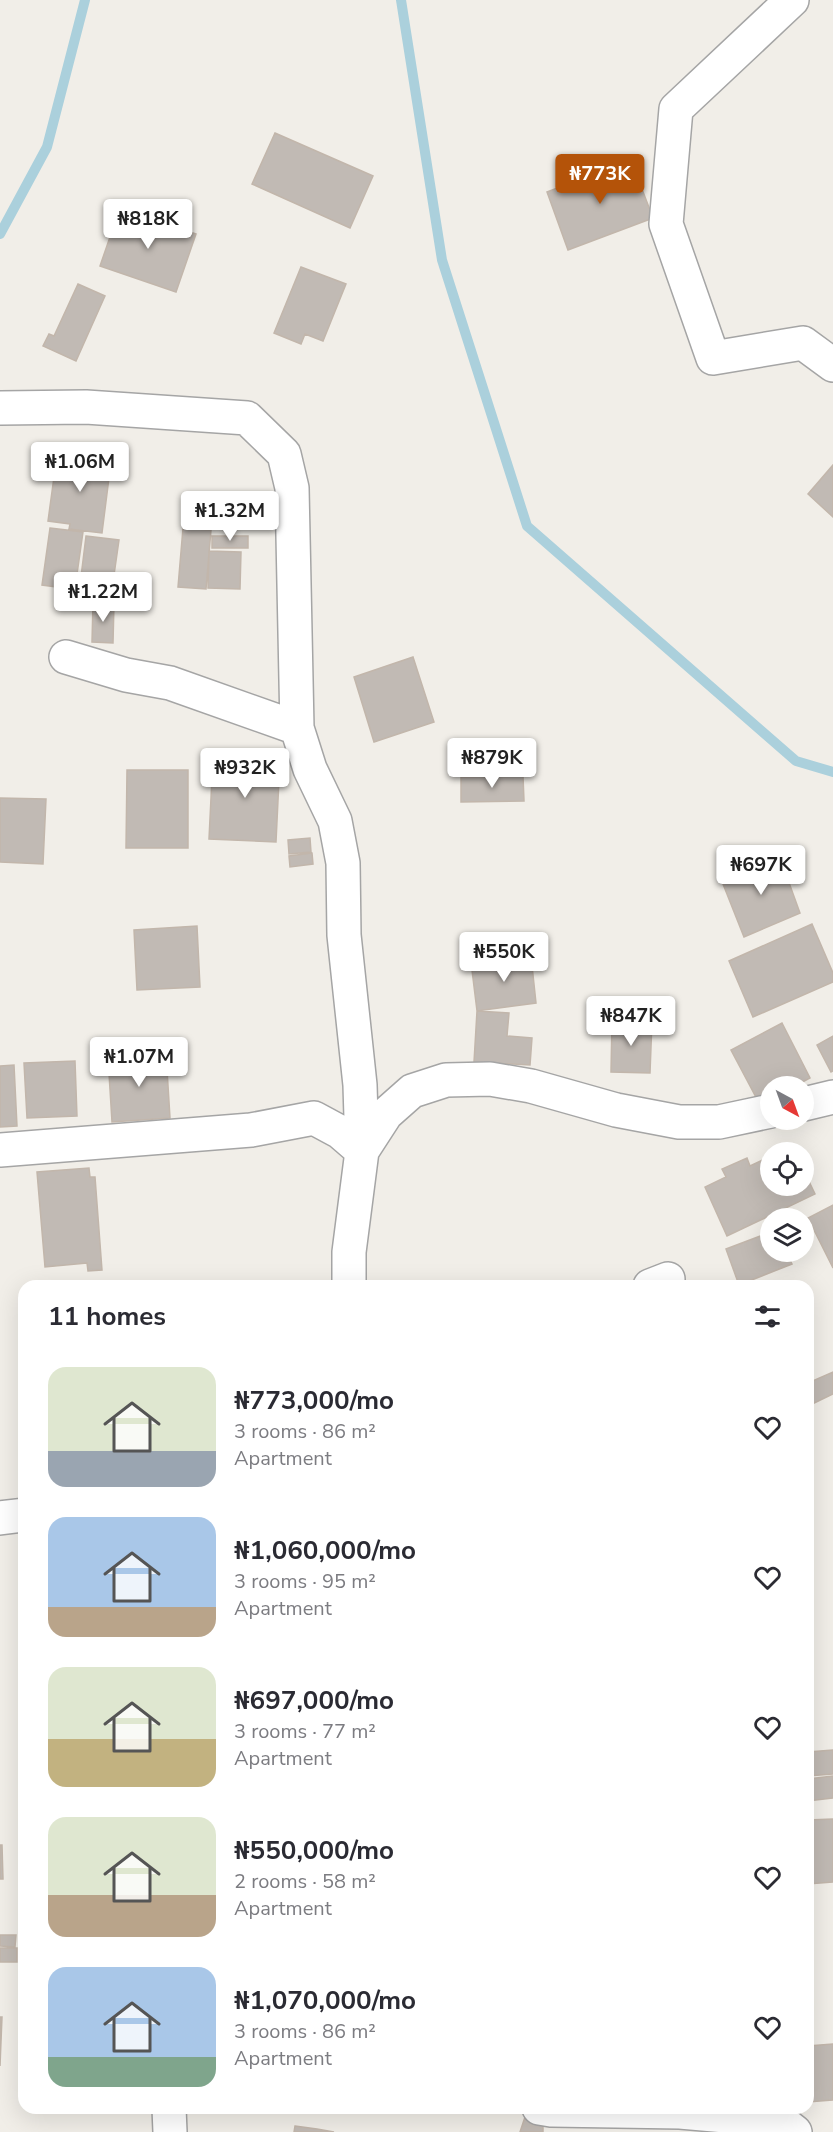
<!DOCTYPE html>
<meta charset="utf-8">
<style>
:root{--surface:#fff;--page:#f7f7f7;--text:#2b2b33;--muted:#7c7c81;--accent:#b45309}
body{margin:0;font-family:"Nunito Sans",sans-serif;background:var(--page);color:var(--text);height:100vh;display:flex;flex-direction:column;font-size:22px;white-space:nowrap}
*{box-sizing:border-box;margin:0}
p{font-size:20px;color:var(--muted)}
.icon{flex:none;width:33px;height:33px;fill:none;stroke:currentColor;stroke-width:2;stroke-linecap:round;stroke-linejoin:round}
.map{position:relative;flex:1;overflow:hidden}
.sheet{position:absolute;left:18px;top:1280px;width:796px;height:834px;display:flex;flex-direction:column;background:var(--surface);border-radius:18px;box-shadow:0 6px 24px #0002}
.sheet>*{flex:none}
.needle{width:39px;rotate:139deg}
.fabs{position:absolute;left:760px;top:1076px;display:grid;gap:12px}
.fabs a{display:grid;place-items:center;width:54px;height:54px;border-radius:50%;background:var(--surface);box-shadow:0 6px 24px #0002;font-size:30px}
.price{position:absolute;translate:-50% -51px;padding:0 14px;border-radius:6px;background:#fff;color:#222;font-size:20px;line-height:39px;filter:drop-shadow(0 2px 3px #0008)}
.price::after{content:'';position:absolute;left:50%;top:36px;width:18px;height:14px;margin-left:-9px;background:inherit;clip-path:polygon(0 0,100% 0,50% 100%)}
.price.on{background:var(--accent);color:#fff}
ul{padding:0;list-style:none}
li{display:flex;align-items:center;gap:18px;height:150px;padding:0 30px}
li span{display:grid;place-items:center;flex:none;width:168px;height:120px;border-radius:18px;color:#555}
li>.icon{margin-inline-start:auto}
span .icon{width:72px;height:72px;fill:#fffc;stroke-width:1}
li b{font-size:26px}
h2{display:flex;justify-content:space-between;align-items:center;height:72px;padding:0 30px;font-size:26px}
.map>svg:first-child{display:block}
</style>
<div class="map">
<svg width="833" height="2132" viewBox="0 0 833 2132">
<rect width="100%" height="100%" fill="#f1eee8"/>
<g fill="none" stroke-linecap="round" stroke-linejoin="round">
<path stroke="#abd0dc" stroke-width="10" d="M 401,0 L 442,260 L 527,526 L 796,761 L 833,772
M 0,234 L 47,147 L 85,0"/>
</g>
<path fill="#c1bab4" stroke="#c2b6ab" stroke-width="1.5" d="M 275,133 L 373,176 L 350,228 L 252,184 Z
M 631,160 L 653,218 L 568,250 L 547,192 Z
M 120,208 L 196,234 L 176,292 L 100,266 Z
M 301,267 L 346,284 L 323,341 L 305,334 L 301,344 L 274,333 Z
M 78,284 L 105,296 L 76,361 L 43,346 L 49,334 L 54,336 Z
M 57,455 L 111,462 L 102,533 L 69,529 L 70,524 L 48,521 Z
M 833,465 L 833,517 L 808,494 Z
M 50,528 L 83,532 L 76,581 L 72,580 L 71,589 L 42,585 Z
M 183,528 L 211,530 L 206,589 L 178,587 Z
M 86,536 L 119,540 L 112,589 L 80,585 Z
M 212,536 L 248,536 L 248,548 L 212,548 Z
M 209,551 L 241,552 L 240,589 L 208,588 Z
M 93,603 L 114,604 L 113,643 L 92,642 Z
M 413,657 L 434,722 L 374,742 L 354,677 Z
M 213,757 L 280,759 L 276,842 L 209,839 Z
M 127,770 L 188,770 L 188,848 L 126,848 Z
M 523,776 L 524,801 L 461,802 L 461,777 Z
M 0,798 L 46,799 L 43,864 L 0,862 Z
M 310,838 L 311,852 L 289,854 L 288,840 Z
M 312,853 L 313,864 L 290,867 L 289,856 Z
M 779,855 L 800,913 L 744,937 L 721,879 Z
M 812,924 L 833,973 L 833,982 L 753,1017 L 729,961 Z
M 197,926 L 200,987 L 137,990 L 134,930 Z
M 531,956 L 536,1003 L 477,1011 L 471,962 Z
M 477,1011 L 509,1013 L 507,1036 L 532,1038 L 530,1065 L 474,1062 Z
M 612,1021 L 652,1021 L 650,1073 L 611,1072 Z
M 782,1023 L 810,1078 L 797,1085 L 798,1086 L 771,1086 L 771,1094 L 758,1101 L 731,1050 Z
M 833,1036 L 833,1071 L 831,1072 L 817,1045 Z
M 166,1053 L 170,1118 L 112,1122 L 108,1057 Z
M 75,1061 L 77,1116 L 27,1118 L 24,1063 Z
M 14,1065 L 17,1126 L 0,1127 L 0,1066 Z
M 771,1156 L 771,1185 L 804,1185 L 804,1171 L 815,1194 L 727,1236 L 705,1187 L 726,1177 L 722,1169 L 747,1158 L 750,1166 Z
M 89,1168 L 90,1177 L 95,1177 L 102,1270 L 88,1271 L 87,1263 L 45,1267 L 37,1172 Z
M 833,1205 L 833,1268 L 808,1218 Z
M 771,1232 L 771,1251 L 786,1251 L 792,1264 L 739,1285 L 726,1249 Z
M 463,1282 L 464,1286 L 419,1286 Z
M 833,1372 L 833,1394 L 810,1405 L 808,1383 Z
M 833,1750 L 833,1774 L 808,1776 L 808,1752 Z
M 833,1776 L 833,1798 L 808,1801 L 808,1779 Z
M 833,1819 L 833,1882 L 808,1884 L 808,1820 Z
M 0,1845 L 2,1845 L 3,1879 L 0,1879 Z
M 0,1935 L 16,1935 L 15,1947 L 0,1946 Z
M 0,1948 L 17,1948 L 17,1962 L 0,1962 Z
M 0,2017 L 2,2017 L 0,2066 Z
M 833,2044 L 833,2100 L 808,2102 L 808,2046 Z
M 96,2108 L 141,2108 L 141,2111 L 96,2111 Z
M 525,2117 L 543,2123 L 543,2132 L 520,2132 Z
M 295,2126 L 317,2129 L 334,2132 L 294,2132 Z"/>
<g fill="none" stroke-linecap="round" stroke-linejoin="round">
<defs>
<path id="street" d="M 792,0 L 676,109 L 666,224 L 713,358 L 803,343 L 833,365
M 0,408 L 86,407 L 247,418 L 284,454 L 292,488 L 297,728 L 310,769 L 335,821 L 343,863 L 344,935 L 360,1085 L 362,1151 L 349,1252 L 349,1286
M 66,657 L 126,675 L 170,683 L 297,728
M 804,1104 L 833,1097
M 0,1150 L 251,1130 L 314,1118 L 340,1132 L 362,1151
M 362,1151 L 386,1114 L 412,1091 L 446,1080 L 490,1079 L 531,1086 L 616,1110 L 679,1122 L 719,1122 L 771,1111
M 650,1286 L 668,1279
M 0,1518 L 24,1515
M 169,2108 L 170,2132
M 539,2108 L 551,2110 L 680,2112 L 781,2121 L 795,2132"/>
</defs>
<use href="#street" stroke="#a5a5a5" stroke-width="36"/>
<use href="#street" stroke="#fff" stroke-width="33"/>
</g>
</svg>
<div class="fabs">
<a><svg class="needle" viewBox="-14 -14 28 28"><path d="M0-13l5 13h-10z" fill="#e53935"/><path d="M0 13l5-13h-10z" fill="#7c7c81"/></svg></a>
<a><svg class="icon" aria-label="locate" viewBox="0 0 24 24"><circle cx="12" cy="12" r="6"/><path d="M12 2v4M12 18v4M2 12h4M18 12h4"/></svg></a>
<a><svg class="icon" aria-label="layers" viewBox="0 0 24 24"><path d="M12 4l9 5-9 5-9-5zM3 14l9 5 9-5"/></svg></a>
</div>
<b class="price on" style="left:600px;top:205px">₦773K</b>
<b class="price" style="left:148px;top:250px">₦818K</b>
<b class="price" style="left:80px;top:493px">₦1.06M</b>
<b class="price" style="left:230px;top:542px">₦1.32M</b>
<b class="price" style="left:103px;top:623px">₦1.22M</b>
<b class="price" style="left:492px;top:789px">₦879K</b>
<b class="price" style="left:245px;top:799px">₦932K</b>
<b class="price" style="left:761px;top:896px">₦697K</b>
<b class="price" style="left:504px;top:983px">₦550K</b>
<b class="price" style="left:631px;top:1047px">₦847K</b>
<b class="price" style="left:139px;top:1088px">₦1.07M</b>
<section class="sheet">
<h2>11 homes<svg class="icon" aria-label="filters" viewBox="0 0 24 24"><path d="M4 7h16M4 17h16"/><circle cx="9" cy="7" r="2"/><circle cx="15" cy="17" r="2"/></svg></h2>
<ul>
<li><span style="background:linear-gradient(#dfe7d0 70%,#9aa5b1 0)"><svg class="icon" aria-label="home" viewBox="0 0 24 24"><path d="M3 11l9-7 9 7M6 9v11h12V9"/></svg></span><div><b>₦773,000/mo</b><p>3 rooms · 86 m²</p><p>Apartment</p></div><svg class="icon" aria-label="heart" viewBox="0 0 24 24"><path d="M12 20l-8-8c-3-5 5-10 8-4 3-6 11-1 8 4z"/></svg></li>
<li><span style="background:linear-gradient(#a9c7e8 75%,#b9a48a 0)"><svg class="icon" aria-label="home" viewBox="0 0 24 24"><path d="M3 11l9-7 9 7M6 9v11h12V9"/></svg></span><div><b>₦1,060,000/mo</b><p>3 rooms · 95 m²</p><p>Apartment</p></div><svg class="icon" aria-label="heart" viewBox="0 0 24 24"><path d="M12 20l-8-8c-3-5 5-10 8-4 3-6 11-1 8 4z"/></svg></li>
<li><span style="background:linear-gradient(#dfe7d0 60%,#c2b280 0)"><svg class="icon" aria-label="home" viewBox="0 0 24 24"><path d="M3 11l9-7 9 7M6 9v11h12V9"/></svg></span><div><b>₦697,000/mo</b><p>3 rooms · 77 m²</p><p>Apartment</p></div><svg class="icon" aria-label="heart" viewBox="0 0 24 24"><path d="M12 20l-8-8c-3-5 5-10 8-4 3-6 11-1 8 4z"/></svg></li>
<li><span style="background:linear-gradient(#dfe7d0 65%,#b9a48a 0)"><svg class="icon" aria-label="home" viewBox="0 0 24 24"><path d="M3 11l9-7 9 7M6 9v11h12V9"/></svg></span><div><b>₦550,000/mo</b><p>2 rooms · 58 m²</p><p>Apartment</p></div><svg class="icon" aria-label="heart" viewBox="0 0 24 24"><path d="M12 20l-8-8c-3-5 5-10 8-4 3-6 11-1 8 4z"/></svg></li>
<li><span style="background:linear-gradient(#a9c7e8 75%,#7fa58c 0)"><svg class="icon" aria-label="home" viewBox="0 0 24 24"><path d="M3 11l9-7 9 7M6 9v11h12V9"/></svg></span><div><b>₦1,070,000/mo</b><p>3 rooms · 86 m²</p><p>Apartment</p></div><svg class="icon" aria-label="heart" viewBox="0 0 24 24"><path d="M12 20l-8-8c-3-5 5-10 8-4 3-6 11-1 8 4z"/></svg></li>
</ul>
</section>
</div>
